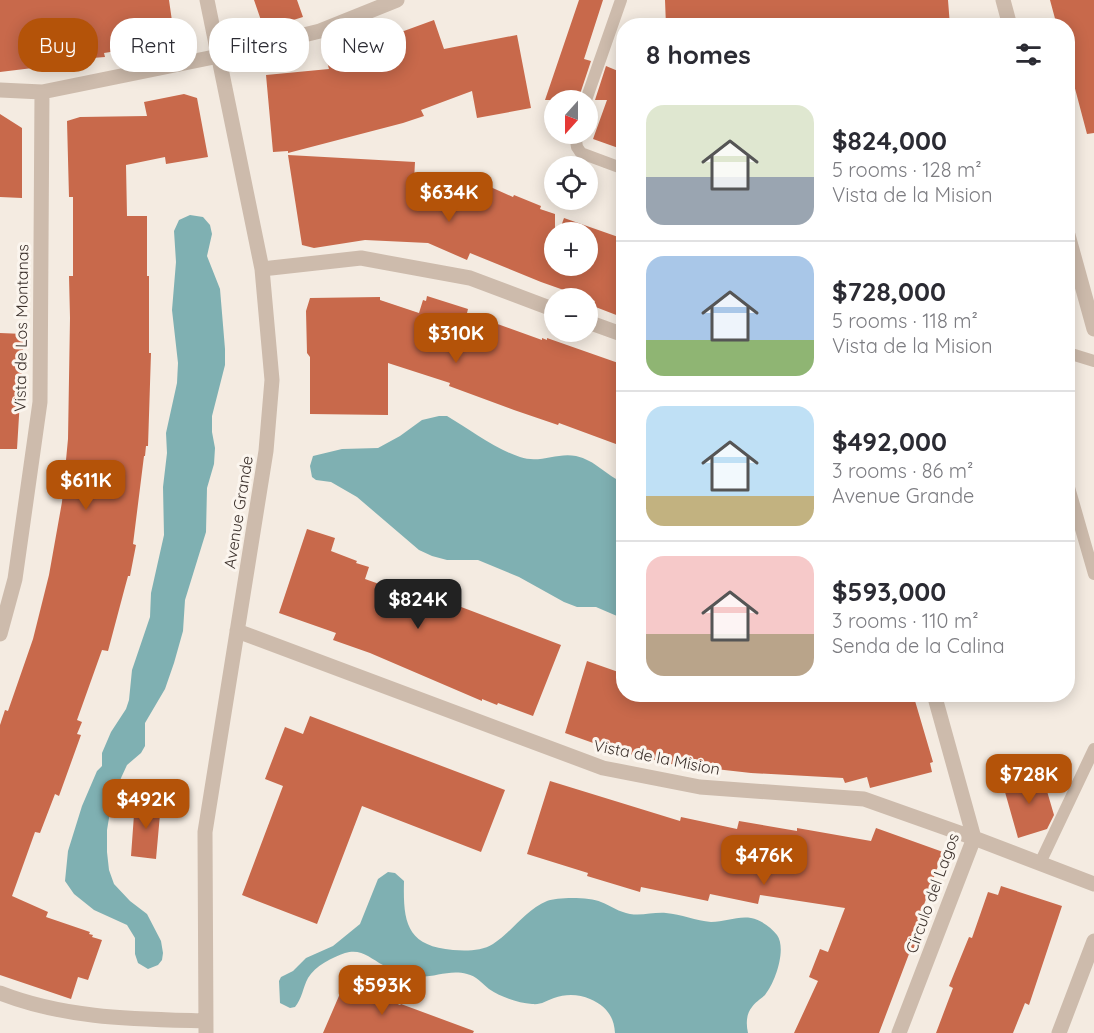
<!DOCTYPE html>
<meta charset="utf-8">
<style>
:root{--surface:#fff;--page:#f2f2f3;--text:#2b2b33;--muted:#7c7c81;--line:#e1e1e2;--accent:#b45309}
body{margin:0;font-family:Quicksand,sans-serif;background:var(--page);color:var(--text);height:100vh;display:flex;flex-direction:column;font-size:22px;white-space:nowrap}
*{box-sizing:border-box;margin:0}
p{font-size:20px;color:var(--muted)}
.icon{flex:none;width:33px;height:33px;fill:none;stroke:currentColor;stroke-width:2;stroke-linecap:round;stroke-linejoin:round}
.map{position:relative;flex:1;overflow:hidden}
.drawer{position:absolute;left:616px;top:18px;width:459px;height:684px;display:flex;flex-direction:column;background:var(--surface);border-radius:24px;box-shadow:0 3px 15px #0003}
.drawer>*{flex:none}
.hud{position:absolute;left:18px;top:18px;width:508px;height:54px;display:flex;gap:12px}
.needle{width:39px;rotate:201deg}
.controls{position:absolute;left:544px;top:90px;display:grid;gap:12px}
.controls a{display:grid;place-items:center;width:54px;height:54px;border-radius:50%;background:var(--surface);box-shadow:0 3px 15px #0003;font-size:30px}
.price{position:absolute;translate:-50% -51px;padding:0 14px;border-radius:12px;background:var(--accent);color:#fff;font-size:20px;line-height:39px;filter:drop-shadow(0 2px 3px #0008)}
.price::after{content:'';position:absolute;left:50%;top:36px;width:18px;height:14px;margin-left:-9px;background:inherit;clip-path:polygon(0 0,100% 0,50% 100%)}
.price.selected{background:#222;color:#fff}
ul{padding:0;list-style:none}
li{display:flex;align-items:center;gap:18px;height:150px;padding:0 30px}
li+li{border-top:2px solid var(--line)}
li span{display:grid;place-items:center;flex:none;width:168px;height:120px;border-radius:18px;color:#555}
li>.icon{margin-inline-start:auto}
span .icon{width:72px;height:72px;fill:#fffc;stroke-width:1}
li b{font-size:26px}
h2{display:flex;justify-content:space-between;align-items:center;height:72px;padding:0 30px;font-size:26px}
.pill{padding:0 21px;border-radius:24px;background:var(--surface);box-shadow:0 3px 15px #0003;font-size:21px;line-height:54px}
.pill.selected{background:var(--accent);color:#fff}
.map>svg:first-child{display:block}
</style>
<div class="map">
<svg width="1094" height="1033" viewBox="0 0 1094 1033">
<rect width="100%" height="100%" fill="#f4ebe1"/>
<path fill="#7fb0b2" d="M 190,215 L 203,217 L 210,225 L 212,234 L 207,256 L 220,289 L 225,349 L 225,365 L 212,416 L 212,432 L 215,448 L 214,464 L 207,488 L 206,532 L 185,600 L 183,631 L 174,663 L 165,689 L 145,723 L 145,746 L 141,753 L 127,765 L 121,778 L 110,812 L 107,830 L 107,852 L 109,870 L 114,884 L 130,901 L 147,914 L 161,941 L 163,953 L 162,960 L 158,965 L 148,969 L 138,963 L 135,954 L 135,938 L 127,925 L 94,910 L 74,894 L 65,881 L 68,851 L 82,806 L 97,771 L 102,766 L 102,753 L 111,732 L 126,709 L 129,700 L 132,670 L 150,617 L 151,593 L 164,535 L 163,487 L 167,453 L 166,433 L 177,383 L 178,363 L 172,310 L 176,262 L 174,231 L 179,220 Z
M 439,416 L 447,416 C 469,429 497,450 520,457 C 540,464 557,452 576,456 C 595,460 607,476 624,483 L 624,619 L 596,607 L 577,607 L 564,602 L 519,577 L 478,560 L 447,560 L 432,556 L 419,550 L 357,497 L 331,482 L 316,480 L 312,477 L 310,466 L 313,456 L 342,449 L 378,448 L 400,436 L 422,420 Z
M 388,872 L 395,873 L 404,881 C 403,922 406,946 453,950 C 466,951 482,951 493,944 C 512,932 525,910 547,901 C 558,897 590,897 601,902 C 611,906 619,912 630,914 C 642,916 654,912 666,913 C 681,914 696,921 711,922 C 725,922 737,916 751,918 C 761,920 771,927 777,935 C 787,949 775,983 765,995 C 761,999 755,1002 752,1007 C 746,1014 746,1024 748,1033 L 615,1033 C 614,1016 606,1006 590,999 C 579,994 565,994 554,998 C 546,1001 541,1005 532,1004 C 518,1003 501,997 489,989 C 482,983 476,976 467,974 C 447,968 430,981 408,975 C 400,973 390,970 383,965 C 370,958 361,948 345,953 C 333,957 315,966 308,978 C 303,987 302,999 295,1007 L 290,1008 L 280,1003 L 279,981 L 281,977 L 293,971 L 306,958 L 333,946 L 360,924 L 378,879 Z"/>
<path fill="#c8694b" d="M 0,0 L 169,0 L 175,42 L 104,53 L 105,57 L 41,62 L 41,67 L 0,72 Z
M 254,0 L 297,0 L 303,17 L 264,29 Z
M 579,0 L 603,0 L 584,59 L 591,61 L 578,100 L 545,100 Z
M 665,0 L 948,0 L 950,26 L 666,26 Z
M 1050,0 L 1094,0 L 1094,133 L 1087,134 L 1068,62 L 1068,26 L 1057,26 Z
M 434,20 L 444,49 L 517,35 L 531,108 L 477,118 L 472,91 L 421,110 L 424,116 L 403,123 L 288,153 L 288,151 L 273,152 L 266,75 L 329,69 L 327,62 L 342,58 L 341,55 L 384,43 L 382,39 Z
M 621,62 L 624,62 L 624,150 L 593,139 L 607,100 L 595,100 L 606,66 L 618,71 Z
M 184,94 L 197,98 L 208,157 L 166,164 L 165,157 L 126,165 L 127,216 L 147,216 L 147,276 L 149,276 L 149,353 L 151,353 L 148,446 L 146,446 L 145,456 L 144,456 L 133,544 L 136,545 L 130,576 L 128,576 L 125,587 L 108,651 L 102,650 L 77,720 L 82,722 L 77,734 L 81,735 L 59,796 L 55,794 L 40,833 L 35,832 L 12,896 L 48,912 L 46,917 L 90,932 L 89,934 L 93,935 L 92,937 L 102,940 L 88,980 L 78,977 L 71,999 L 0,975 L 0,725 L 5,710 L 8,711 L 33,639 L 49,575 L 62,502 L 68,439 L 70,318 L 69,276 L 73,276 L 73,197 L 69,197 L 67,121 L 80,117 L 147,116 L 144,102 Z
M 0,114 L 22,128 L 22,198 L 0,197 Z
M 288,155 L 415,162 L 414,181 L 447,195 L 457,172 L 513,197 L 514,195 L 541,206 L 540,209 L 555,214 L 555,266 L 588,266 L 588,232 L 559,232 L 564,218 L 624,239 L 624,318 L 593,306 L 595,301 L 541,282 L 470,253 L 467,260 L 428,243 L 365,240 L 314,248 L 302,245 Z
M 427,296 L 468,309 L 467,313 L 542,340 L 542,338 L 547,340 L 547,338 L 624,365 L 624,447 L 559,423 L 558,425 L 514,410 L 449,386 L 450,383 L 388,363 L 388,415 L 310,414 L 310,357 L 307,353 L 306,311 L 310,298 L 380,297 L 380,300 L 419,313 L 423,300 L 426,301 Z
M 0,333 L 24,334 L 17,449 L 0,449 Z
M 307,529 L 335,538 L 331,551 L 357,561 L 356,563 L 369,567 L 365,579 L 416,597 L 419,591 L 561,645 L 533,716 L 498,703 L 497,705 L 482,699 L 482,701 L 370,653 L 333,640 L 336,633 L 279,613 Z
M 587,661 L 624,674 L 624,694 L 913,694 L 933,762 L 930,763 L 932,772 L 870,788 L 867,777 L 845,783 L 843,778 L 751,773 L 671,764 L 613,750 L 565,733 Z
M 310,716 L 505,790 L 481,852 L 362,806 L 317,924 L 242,895 L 283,786 L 265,779 L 285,727 L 303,734 Z
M 1042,774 L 1054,815 L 1047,829 L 1018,838 L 1003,785 Z
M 550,781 L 680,821 L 681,817 L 737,829 L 739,821 L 797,831 L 797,828 L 871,841 L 876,828 L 943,852 L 921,913 L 927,915 L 911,955 L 909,954 L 879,1033 L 794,1033 L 818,981 L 809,977 L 820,949 L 828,952 L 845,908 L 760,895 L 758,904 L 710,894 L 708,901 L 641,887 L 640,892 L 587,876 L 588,873 L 527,854 Z
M 135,801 L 161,803 L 156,859 L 131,856 Z
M 1001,886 L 1062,906 L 1029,1005 L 1025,1003 L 1013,1033 L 936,1033 L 953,988 L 949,986 L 969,937 L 972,938 L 988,892 L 998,895 Z
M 345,982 L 400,1005 L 401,1004 L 474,1031 L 473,1033 L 323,1033 Z"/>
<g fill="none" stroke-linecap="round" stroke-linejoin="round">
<path stroke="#cdbbac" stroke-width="12" d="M 586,100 L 621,0
M 575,134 L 577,147 L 581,153 L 624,169
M 1068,353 L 1094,361
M 1068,484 L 1094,574
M 1040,863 L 1094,749"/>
<path stroke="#cdbbac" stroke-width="15" d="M 1003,0 L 1010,26
M 0,90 L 42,92 L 219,56 L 320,31 L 397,0
M 1068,235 L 1094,329
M 262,269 L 361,258 L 470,278 L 555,310
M 588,322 L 624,335
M 237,631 L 603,768 L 700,787 L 864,799 L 974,838 L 1094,884
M 0,634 L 15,579 L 40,402 L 42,92
M 0,993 C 66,1019 136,1019 206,1021
M 206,1033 L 205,832 L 266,451 L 272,380 L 262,269 L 207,0
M 899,1033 L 974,838 L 934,694
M 1059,1033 L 1094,941"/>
</g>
<g text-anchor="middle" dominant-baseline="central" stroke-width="6" stroke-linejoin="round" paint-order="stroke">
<g font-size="16" fill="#3b302b" stroke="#fbf5ee">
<text transform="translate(21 328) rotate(-89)">Vista de Los Montanas</text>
<text transform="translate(238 512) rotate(-81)">Avenue Grande</text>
<text transform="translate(657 757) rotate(11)">Vista de la Mision</text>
<text transform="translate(932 893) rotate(-70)">Circulo del Lagos</text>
</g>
</g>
</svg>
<div class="controls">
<a><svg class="needle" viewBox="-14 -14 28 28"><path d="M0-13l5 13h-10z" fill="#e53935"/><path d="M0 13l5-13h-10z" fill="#7c7c81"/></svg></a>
<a><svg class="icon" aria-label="locate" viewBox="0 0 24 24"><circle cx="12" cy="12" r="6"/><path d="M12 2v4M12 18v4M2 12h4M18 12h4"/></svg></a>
<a>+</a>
<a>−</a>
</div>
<b class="price" style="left:449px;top:223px">$634K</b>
<b class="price" style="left:456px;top:364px">$310K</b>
<b class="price" style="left:86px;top:511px">$611K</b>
<b class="price selected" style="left:418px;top:630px">$824K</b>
<b class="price" style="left:1029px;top:805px">$728K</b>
<b class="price" style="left:146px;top:830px">$492K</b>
<b class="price" style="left:764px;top:886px">$476K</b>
<b class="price" style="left:382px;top:1016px">$593K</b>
<div class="hud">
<a class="pill selected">Buy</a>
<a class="pill">Rent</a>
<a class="pill">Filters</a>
<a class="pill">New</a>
</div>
<section class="drawer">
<h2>8 homes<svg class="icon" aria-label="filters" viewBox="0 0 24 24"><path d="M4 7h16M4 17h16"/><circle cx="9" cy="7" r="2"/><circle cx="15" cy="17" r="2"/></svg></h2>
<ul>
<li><span style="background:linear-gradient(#dfe7d0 60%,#9aa5b1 0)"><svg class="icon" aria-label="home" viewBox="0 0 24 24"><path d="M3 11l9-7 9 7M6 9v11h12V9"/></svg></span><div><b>$824,000</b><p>5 rooms · 128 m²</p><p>Vista de la Mision</p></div></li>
<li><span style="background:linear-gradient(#a9c7e8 70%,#8fb573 0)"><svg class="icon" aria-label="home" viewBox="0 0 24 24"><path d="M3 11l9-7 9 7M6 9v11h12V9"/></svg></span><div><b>$728,000</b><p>5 rooms · 118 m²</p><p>Vista de la Mision</p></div></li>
<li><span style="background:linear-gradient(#bfe0f5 75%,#c2b280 0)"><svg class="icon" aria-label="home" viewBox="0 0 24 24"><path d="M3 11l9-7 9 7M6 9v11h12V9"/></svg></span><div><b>$492,000</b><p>3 rooms · 86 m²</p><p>Avenue Grande</p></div></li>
<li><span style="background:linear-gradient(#f6c9c9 65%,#b9a48a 0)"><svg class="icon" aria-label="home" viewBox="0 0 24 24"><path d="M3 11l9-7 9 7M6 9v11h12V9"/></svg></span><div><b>$593,000</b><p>3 rooms · 110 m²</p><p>Senda de la Calina</p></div></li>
</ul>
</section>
</div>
